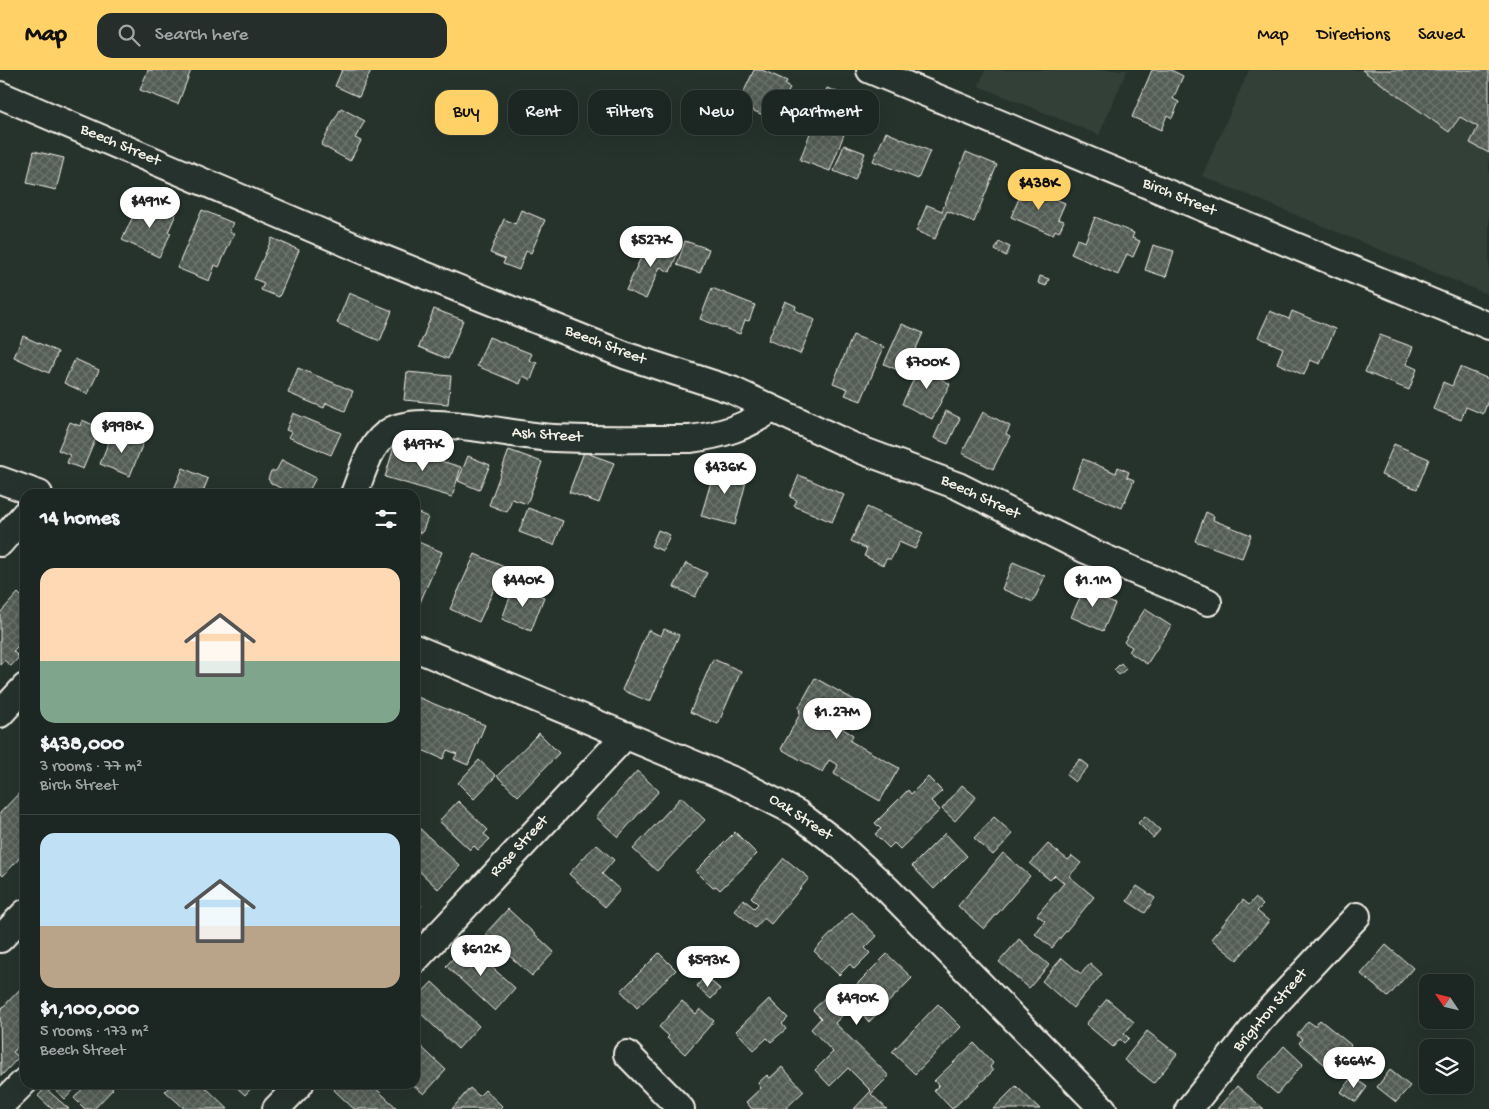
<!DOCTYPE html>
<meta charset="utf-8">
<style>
:root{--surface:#1c2622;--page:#252e2a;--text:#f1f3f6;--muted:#a0a5a5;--line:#3a4340;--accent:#ffd166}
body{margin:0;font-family:"Gochi Hand",sans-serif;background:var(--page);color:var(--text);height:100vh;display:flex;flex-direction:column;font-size:19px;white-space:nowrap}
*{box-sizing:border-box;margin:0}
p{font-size:16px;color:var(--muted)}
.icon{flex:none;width:28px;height:28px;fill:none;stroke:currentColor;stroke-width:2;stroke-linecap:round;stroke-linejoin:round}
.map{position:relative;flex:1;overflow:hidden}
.drawer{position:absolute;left:20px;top:419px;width:400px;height:600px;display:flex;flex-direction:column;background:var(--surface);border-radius:15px;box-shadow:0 5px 20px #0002,0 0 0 1px var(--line)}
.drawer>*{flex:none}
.top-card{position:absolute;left:435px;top:20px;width:475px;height:45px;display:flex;gap:10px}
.needle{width:32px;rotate:305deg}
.controls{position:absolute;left:1419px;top:904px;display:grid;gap:10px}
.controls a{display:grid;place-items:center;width:55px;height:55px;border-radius:10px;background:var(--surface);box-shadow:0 5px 20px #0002,0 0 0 1px var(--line);font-size:25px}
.price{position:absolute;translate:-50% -42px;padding:0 11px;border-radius:18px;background:#fff;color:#222;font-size:16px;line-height:32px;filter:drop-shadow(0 1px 2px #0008)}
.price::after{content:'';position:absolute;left:50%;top:30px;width:15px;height:11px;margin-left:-8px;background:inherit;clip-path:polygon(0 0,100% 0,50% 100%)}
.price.current{background:var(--accent);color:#111}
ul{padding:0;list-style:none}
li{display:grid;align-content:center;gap:10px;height:265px;padding:0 20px}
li+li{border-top:1px solid var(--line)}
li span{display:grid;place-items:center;height:155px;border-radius:15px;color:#555}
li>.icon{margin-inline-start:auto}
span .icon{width:90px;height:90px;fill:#fffc;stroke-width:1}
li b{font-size:21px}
h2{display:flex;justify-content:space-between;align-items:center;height:60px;padding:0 20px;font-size:21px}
.tag{padding:0 18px;border-radius:15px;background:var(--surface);box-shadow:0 5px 20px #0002,0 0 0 1px var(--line);font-size:18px;line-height:45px}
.tag.current{background:var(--accent);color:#111}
header{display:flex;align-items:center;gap:30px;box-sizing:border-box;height:70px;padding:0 25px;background:var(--accent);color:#111}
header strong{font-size:24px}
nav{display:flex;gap:28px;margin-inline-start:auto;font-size:18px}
.search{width:350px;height:45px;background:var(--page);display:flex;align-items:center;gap:12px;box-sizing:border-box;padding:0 18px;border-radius:15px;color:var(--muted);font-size:19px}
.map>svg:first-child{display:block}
</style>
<header>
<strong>Map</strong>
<div class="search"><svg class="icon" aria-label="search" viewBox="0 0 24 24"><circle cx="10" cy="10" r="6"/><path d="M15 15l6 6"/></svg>Search here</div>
<nav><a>Map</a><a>Directions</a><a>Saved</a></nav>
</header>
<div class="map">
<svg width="1489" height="1039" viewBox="0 0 1489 1039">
<defs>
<pattern id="building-cross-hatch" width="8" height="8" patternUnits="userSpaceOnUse" patternTransform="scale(1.25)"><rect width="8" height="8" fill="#525c55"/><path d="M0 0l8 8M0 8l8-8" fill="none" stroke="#6c746d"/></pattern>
</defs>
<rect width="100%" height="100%" fill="#26332d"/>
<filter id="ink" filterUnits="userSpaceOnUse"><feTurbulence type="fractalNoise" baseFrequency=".02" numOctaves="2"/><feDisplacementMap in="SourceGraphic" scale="10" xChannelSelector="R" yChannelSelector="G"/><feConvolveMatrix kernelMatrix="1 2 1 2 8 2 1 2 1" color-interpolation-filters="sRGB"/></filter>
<g filter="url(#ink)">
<path fill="#333f39" d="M 985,0 L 1127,0 L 1099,65 L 979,16 Z
M 1249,0 L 1489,0 L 1489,225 L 1202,106 Z"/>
<path fill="url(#building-cross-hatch)" stroke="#f4f1e8" d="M 148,0 L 191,0 L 178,34 L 140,20 Z
M 342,0 L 371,0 L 359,27 L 335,16 Z
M 754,0 L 762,0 L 787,11 L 785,15 L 790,18 L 777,47 L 772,45 L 770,48 L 738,34 Z
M 1152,0 L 1171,0 L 1183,6 L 1173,29 L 1179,32 L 1172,48 L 1167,45 L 1161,60 L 1132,47 Z
M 1362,0 L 1489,0 L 1489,83 L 1470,73 L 1478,57 L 1460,47 L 1449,62 Z
M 827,18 L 857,30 L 830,101 L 800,90 Z
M 341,38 L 365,51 L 355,68 L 361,71 L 350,91 L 321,75 Z
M 886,62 L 930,81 L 918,109 L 873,91 Z
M 844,75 L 865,83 L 855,110 L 834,101 Z
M 34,81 L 64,88 L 56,120 L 27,113 Z
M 966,82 L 997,95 L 974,152 L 947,141 L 935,169 L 916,161 L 927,135 L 942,141 Z
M 1024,117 L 1039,123 L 1041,118 L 1050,122 L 1048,126 L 1065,133 L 1058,149 L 1064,151 L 1059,162 L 1055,160 L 1053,165 L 1011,147 Z
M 139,133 L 148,137 L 154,134 L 176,144 L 168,162 L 171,163 L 159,187 L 122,170 Z
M 202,140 L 233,153 L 229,162 L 234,164 L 219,197 L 215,195 L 209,211 L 177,198 Z
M 521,140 L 545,150 L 531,183 L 526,181 L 519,200 L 503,194 L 505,189 L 490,183 L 504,149 L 515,154 Z
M 1095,147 L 1134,163 L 1132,168 L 1140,171 L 1133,187 L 1127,184 L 1118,205 L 1071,184 L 1077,169 L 1085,172 Z
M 272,168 L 299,180 L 279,227 L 261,220 L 264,213 L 254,209 Z
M 649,170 L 678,182 L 670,202 L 660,197 L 646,229 L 626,220 Z
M 685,171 L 709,179 L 700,203 L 677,195 Z
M 999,172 L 1010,177 L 1006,186 L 995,180 Z
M 1153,175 L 1174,181 L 1166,207 L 1145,200 Z
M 1040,206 L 1049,209 L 1046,216 L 1038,213 Z
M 712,218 L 755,235 L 749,251 L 745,250 L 740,264 L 700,249 Z
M 349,223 L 392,241 L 380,271 L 337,253 Z
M 785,231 L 796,236 L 795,240 L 815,250 L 800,284 L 768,270 Z
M 434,239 L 463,250 L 448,289 L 419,277 Z
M 1270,241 L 1289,249 L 1292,241 L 1335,259 L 1320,294 L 1310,290 L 1304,305 L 1277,293 L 1283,278 L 1258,267 Z
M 902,254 L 923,263 L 905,303 L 884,294 Z
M 853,265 L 884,277 L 861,331 L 845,325 L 848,319 L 833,313 Z
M 1380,265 L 1413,277 L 1406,294 L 1417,299 L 1409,320 L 1365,302 Z
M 23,266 L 58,282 L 49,303 L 14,287 Z
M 489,267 L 532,284 L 529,290 L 537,293 L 531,310 L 523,306 L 520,314 L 477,296 Z
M 75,289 L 99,300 L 88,324 L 64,313 Z
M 923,290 L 944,301 L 941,309 L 950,314 L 932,349 L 902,334 Z
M 1460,297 L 1489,309 L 1489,328 L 1483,344 L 1466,337 L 1461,350 L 1433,339 L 1443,312 L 1452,316 Z
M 298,298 L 353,321 L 345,341 L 326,333 L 324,338 L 288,323 Z
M 407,302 L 451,306 L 448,334 L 404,330 Z
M 946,341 L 960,348 L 948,374 L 934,368 Z
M 983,342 L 1010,356 L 1006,364 L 1010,366 L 993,399 L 962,383 Z
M 293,343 L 341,363 L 331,385 L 288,367 L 291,362 L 286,360 Z
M 82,350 L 100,358 L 83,399 L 67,393 L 70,385 L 58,380 L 70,352 L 80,356 Z
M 113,361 L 143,373 L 130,406 L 100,394 Z
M 1394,374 L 1429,389 L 1417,419 L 1381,405 Z
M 394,377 L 461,397 L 452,427 L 385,407 Z
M 509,380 L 542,392 L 527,434 L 512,429 L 507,442 L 489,435 Z
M 584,382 L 614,393 L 599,433 L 569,422 Z
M 468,386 L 490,395 L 479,420 L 458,411 Z
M 1083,389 L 1116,403 L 1118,397 L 1129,402 L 1127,407 L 1134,410 L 1122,438 L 1072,417 Z
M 282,390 L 316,408 L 307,424 L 291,424 L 271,413 L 268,409 L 271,401 L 276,401 Z
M 716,395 L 748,404 L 735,455 L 701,446 Z
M 183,398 L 208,409 L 202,424 L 172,424 Z
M 799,405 L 844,425 L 832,452 L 794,436 L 797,430 L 790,427 Z
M 867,437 L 923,463 L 915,479 L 899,472 L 891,489 L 886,489 L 883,495 L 864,486 L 867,479 L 851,471 Z
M 528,438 L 563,451 L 554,475 L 519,462 Z
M 1206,442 L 1214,446 L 1213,450 L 1251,465 L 1242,488 L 1195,471 Z
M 418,443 L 428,447 L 422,463 L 415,461 L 415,449 Z
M 658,460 L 670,465 L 663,481 L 651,476 Z
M 416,471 L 442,482 L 418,537 L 415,536 Z
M 475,484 L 504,497 L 479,552 L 450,539 Z
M 1013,492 L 1045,506 L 1033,532 L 1002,519 Z
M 686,493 L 707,503 L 695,527 L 674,517 Z
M 1087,512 L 1104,520 L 1101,528 L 1115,534 L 1103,561 L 1071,547 Z
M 514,516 L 544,527 L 531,561 L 502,549 Z
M 18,523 L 25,530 L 25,569 L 13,581 L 19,587 L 11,596 L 4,590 L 0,595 L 0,543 Z
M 1145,539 L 1171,556 L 1147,594 L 1129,582 L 1132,577 L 1124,572 Z
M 664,559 L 679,565 L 650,632 L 622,620 L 648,560 L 661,566 Z
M 713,589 L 741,601 L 718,654 L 690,642 Z
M 1121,593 L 1126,599 L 1119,605 L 1114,600 Z
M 815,608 L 867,637 L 856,657 L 852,658 L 845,654 L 843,659 L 853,665 L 850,671 L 899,698 L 880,731 L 834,704 L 838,695 L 829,690 L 822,702 L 781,679 L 800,644 L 799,637 Z
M 415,626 L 485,655 L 468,695 L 454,689 L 457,684 L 447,680 L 443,689 L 415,677 Z
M 539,663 L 559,683 L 518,726 L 497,706 Z
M 1080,689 L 1089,696 L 1075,712 L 1066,705 Z
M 479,690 L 496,706 L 474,729 L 458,713 Z
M 637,701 L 659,721 L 618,767 L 596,747 Z
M 928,707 L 942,721 L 931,731 L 940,740 L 900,779 L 894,773 L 889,778 L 875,764 L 881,759 L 875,753 L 908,720 L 911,724 Z
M 962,715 L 976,727 L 955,751 L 942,739 Z
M 25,717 L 25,782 L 3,806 L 0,803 L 0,743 Z
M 681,727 L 705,750 L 657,801 L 633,779 Z
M 458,731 L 488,760 L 484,764 L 490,769 L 478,780 L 474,776 L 470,780 L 439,751 Z
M 1145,746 L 1160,760 L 1153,768 L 1138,753 Z
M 994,747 L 1013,764 L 993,785 L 974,768 Z
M 415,754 L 460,796 L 438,819 L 415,797 Z
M 735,762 L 757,784 L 720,820 L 716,816 L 713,818 L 696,801 Z
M 945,763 L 967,786 L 934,819 L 912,796 Z
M 596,774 L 614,790 L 602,804 L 620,820 L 605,837 L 569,804 Z
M 1048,774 L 1068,790 L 1072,786 L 1081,793 L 1069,806 L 1094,827 L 1052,878 L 1035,864 L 1045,851 L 1037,845 L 1064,813 L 1055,805 L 1050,810 L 1030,794 Z
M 1003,783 L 1030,806 L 984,859 L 958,836 Z
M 784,788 L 809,808 L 771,854 L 764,848 L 755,858 L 734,840 L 743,829 L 754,838 L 758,834 L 751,827 Z
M 1137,816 L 1155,828 L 1145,843 L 1127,831 Z
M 1255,828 L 1263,835 L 1257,841 L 1269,851 L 1237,890 L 1211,869 L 1243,830 L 1249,835 Z
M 415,830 L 422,836 L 415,843 Z
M 508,839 L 554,882 L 532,906 L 485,864 Z
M 852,842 L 877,866 L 865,878 L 870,883 L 854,899 L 850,894 L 839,905 L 814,881 Z
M 1019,869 L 1049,895 L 1029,918 L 999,892 Z
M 466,874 L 515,918 L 495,941 L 446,896 Z
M 1386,875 L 1413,898 L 1388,927 L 1361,904 Z
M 659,883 L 676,900 L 637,938 L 621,921 Z
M 887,884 L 912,908 L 869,952 L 862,944 L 857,949 L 848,940 L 835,953 L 889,1006 L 871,1024 L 887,1039 L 854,1039 L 871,1021 L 848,998 L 830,1016 L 815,1000 L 833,982 L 811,959 L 821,948 L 813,940 L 839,913 L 849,922 Z
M 1062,888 L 1081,904 L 1090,893 L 1102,904 L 1073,938 L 1042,911 Z
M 705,906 L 720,919 L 711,929 L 697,916 Z
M 432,912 L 479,956 L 458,979 L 415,938 L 415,930 Z
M 25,914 L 25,969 L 13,982 L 19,987 L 1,1006 L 0,940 Z
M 769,929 L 788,948 L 782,954 L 786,959 L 771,972 L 767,968 L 754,980 L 736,961 Z
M 1107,929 L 1134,952 L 1124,964 L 1129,968 L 1124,973 L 1120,969 L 1113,977 L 1086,954 Z
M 682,931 L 696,944 L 700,939 L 714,951 L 685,984 L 667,968 L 669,966 L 659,957 Z
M 938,934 L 961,957 L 915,1004 L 892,982 Z
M 1320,950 L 1351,975 L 1339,989 L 1343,992 L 1338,998 L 1334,995 L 1330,999 L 1299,973 L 1302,969 L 1297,965 L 1308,951 L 1315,956 Z
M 1147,961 L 1177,984 L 1154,1013 L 1124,990 Z
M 415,971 L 446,1000 L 424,1024 L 412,1014 L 415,1014 Z
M 974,973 L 993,993 L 990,997 L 993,1001 L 952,1039 L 934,1020 L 939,1015 L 934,1011 Z
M 1284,976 L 1303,994 L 1277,1024 L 1257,1007 Z
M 1465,993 L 1472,999 L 1465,1008 Z
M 782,997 L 804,1021 L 785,1039 L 752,1039 L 746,1032 L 761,1018 L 758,1013 L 767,1005 L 770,1008 Z
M 1390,1000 L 1410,1016 L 1396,1032 L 1377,1017 Z
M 1352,1006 L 1367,1017 L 1356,1032 L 1341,1022 Z
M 49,1014 L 79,1014 L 65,1029 Z
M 87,1014 L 107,1014 L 113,1019 L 94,1039 L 85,1039 L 74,1028 Z
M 172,1014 L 202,1014 L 228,1039 L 185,1039 L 165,1021 Z
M 233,1014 L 255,1014 L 245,1025 Z
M 339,1014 L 371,1014 L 398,1039 L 354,1039 L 334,1020 Z
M 1016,1016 L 1040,1039 L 993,1039 Z
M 1237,1016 L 1264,1039 L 1217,1039 Z
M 45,1018 L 69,1039 L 52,1039 L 38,1026 Z
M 470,1018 L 479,1026 L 485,1020 L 502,1036 L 499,1039 L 452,1039 Z"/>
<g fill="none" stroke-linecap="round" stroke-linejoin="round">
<defs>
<path id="minor" d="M 870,0 L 1489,256
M 0,25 L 372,184 L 627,286 L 732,320 L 861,380 L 958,416 L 1086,480 L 1208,532
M 0,410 L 39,424
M 354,424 C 363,402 369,372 392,360 C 427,343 513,366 554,368 C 599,370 645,369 690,369 C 722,365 746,357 772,339
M 0,473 L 25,444
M 415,578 L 735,711 L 797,743 L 839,775 L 887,819 L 1103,1039
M 0,644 L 25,617
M 0,869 L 25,843
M 415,890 L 626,665
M 627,984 L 681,1039
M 0,1036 L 25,1011
M 276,1039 L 300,1014
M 1189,1039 L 1261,949 L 1357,846"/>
</defs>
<use href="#minor" stroke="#f4f1e8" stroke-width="30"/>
<use href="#minor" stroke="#26332d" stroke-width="26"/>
</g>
</g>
<g text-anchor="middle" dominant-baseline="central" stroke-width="4" stroke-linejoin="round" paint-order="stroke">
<g font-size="16" fill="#f4f1e8" stroke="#26332d">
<text transform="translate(120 76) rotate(23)">Beech Street</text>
<text transform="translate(1179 128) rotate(22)">Birch Street</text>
<text transform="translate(605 276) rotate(21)">Beech Street</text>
<text transform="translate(547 366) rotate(4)">Ash Street</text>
<text transform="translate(980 428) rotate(25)">Beech Street</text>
<text transform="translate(800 748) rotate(33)">Oak Street</text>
<text transform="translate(520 777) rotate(-47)">Rose Street</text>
<text transform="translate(1271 941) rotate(-49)">Brighton Street</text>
</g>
</g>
</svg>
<div class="controls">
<a><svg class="needle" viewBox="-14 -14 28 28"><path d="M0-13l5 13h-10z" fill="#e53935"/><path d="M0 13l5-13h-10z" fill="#a0a5a5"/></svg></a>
<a><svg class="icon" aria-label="layers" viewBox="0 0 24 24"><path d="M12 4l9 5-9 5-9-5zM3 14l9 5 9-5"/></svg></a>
</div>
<b class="price current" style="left:1039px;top:141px">$438K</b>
<b class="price" style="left:150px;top:159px">$491K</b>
<b class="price" style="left:651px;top:198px">$527K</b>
<b class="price" style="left:927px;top:320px">$700K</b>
<b class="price" style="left:122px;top:384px">$998K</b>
<b class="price" style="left:423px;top:402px">$497K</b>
<b class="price" style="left:725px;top:425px">$436K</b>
<b class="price" style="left:523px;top:538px">$440K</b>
<b class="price" style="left:1093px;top:538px">$1.1M</b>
<b class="price" style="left:837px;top:670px">$1.27M</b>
<b class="price" style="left:481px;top:907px">$612K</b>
<b class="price" style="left:708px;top:918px">$593K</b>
<b class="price" style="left:857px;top:956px">$490K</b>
<b class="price" style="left:1354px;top:1019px">$664K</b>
<div class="top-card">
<a class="tag current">Buy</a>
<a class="tag">Rent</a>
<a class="tag">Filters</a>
<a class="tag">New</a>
<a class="tag">Apartment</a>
</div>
<section class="drawer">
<h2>14 homes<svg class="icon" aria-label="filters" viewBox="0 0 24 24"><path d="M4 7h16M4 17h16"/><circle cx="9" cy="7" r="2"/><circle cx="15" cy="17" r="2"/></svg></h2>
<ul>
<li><span style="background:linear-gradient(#ffd9b3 60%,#7fa58c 0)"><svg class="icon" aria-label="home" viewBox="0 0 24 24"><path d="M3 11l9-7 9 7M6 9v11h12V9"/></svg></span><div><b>$438,000</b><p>3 rooms · 77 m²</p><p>Birch Street</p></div></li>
<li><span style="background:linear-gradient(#bfe0f5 60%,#b9a48a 0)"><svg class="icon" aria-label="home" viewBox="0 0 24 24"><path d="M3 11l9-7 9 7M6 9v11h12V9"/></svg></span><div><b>$1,100,000</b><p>5 rooms · 173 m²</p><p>Beech Street</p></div></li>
</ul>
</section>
</div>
